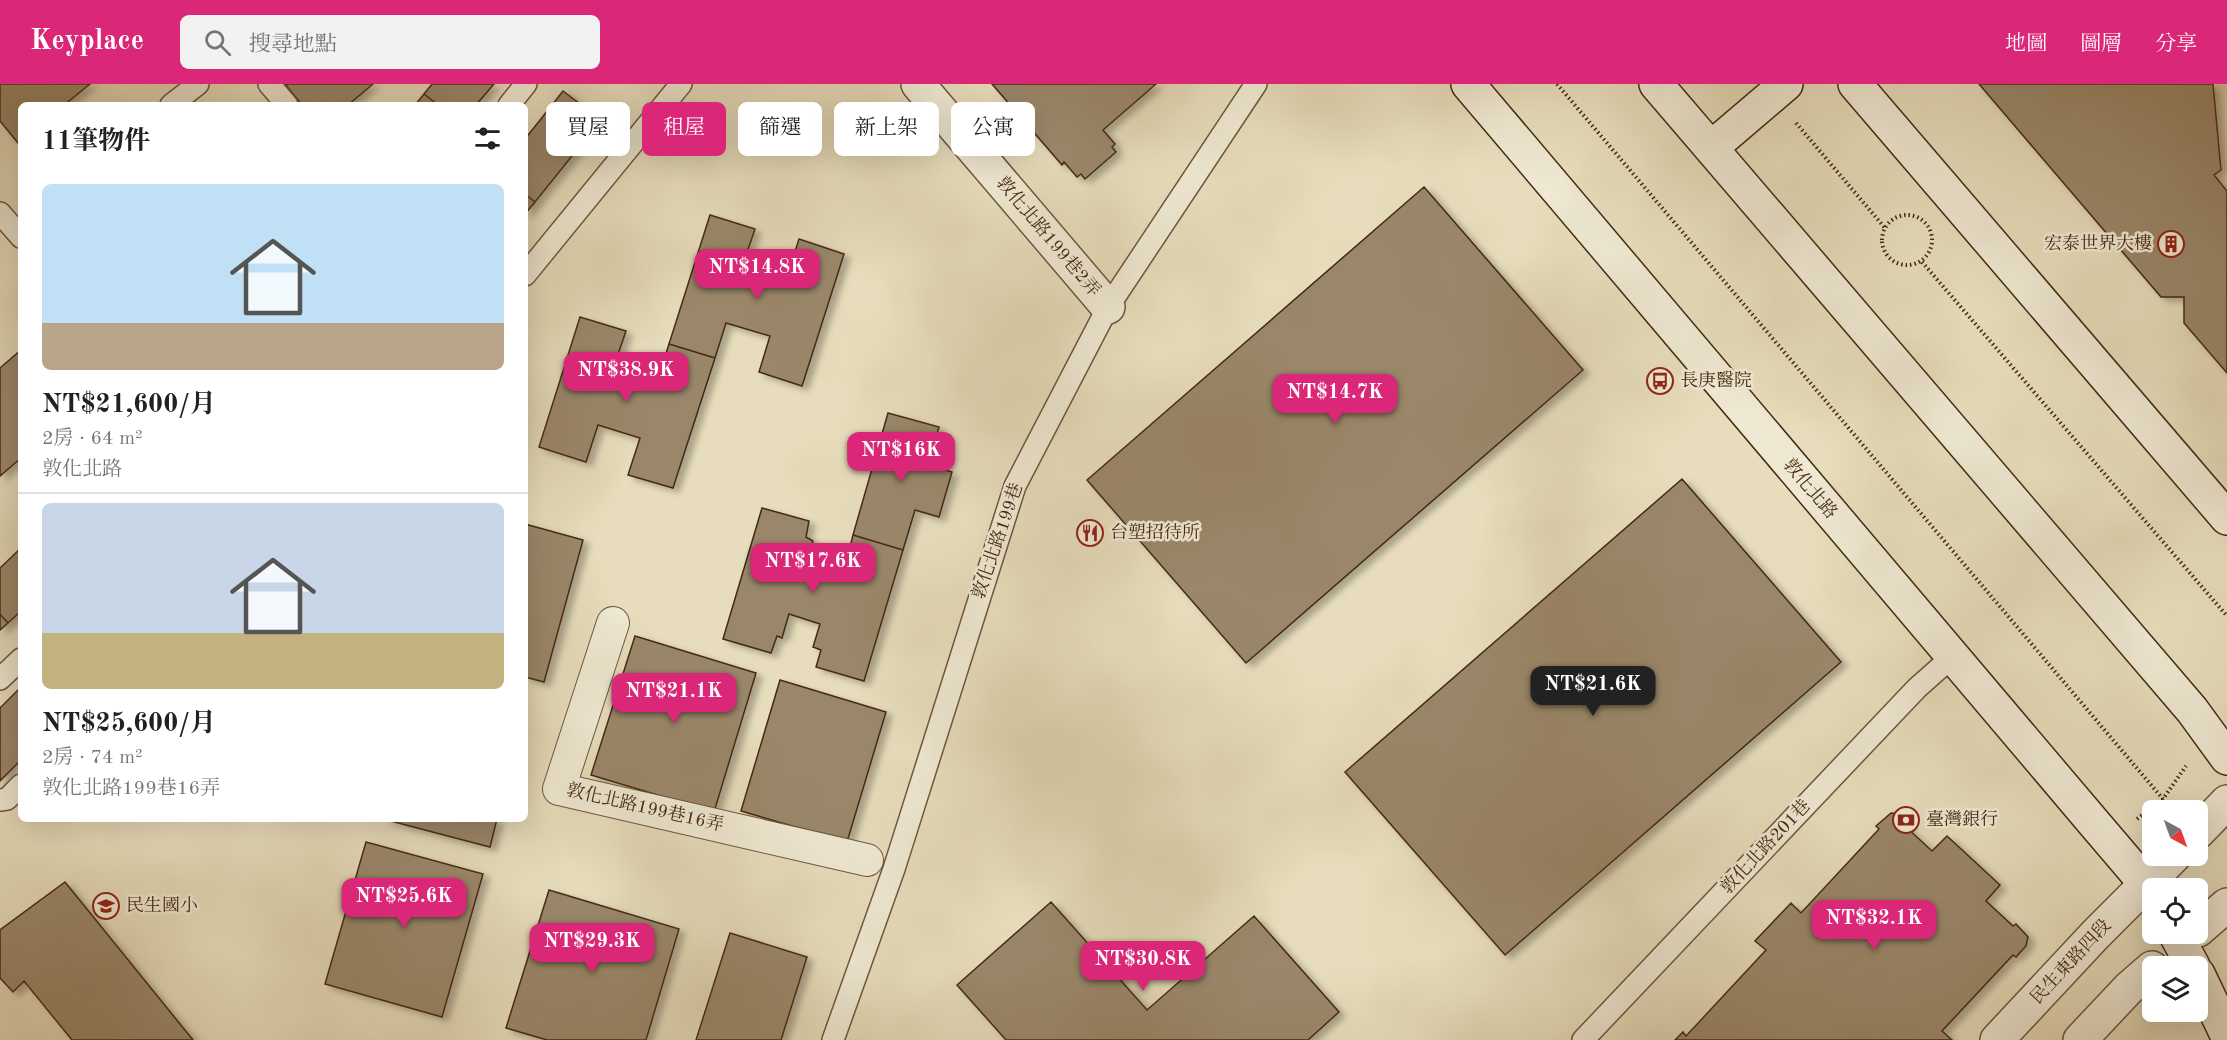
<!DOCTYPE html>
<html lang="zh-TW">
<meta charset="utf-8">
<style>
:root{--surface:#fff;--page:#f2f2f2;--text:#202124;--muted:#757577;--line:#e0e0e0;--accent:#db2777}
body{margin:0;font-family:"Old Standard TT","Noto Serif TC",serif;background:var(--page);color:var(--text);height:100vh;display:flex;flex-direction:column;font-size:22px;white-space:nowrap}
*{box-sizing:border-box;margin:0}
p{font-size:20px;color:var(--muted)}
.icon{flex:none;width:33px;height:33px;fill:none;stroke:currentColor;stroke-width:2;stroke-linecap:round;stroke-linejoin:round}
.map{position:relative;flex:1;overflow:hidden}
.side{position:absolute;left:18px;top:18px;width:510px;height:720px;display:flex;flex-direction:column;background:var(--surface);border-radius:9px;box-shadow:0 6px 24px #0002}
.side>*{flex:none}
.hud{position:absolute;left:546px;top:18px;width:570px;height:54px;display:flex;gap:12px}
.needle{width:39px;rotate:139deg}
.fabs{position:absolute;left:2142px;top:716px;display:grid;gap:12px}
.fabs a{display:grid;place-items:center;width:66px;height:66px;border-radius:9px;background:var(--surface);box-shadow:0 6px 24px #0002;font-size:30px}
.price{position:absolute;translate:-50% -51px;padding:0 14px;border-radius:12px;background:var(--accent);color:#fff;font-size:20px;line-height:39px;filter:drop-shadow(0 2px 3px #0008)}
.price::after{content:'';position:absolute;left:50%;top:36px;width:18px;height:14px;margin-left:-9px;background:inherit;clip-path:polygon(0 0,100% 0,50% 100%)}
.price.active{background:#222;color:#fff}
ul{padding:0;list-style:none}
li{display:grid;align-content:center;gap:12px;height:318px;padding:0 24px}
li+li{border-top:2px solid var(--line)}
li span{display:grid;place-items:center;height:186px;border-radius:9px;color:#555}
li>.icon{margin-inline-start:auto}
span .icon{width:108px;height:108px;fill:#fffc;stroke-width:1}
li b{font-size:26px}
h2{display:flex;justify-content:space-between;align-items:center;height:72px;padding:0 24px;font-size:26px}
.pill{padding:0 21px;border-radius:9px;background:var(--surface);box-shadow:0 6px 24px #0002;font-size:21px;line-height:54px}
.pill.active{background:var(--accent);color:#fff}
header{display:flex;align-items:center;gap:36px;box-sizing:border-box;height:84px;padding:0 30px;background:var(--accent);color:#fff}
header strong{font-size:28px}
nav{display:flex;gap:33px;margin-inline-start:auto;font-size:21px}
.search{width:420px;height:54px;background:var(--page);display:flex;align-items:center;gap:15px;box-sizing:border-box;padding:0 21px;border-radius:9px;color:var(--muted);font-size:22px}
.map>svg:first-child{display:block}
</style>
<header>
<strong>Keyplace</strong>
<div class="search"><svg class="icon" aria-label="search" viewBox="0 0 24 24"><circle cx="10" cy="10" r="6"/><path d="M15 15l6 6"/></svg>搜尋地點</div>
<nav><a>地圖</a><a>圖層</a><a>分享</a></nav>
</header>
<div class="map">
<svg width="2227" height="956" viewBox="0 0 2227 956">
<defs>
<filter id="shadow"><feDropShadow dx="6" dy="4" stdDeviation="3" flood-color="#0004"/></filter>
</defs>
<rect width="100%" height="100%" fill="#e7ddbc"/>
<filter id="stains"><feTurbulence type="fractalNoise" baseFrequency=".00333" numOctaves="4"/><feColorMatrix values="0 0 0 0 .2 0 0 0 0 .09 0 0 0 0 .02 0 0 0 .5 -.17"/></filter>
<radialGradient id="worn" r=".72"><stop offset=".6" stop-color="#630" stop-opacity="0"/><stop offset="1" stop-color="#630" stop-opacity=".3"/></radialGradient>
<path fill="#9a876b" stroke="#462913" stroke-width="1.5" filter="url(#shadow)" d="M 0,0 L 90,0 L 64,21 L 21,21 L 21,57 L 18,59 L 0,37 Z
M 285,0 L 373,0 L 348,21 L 302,21 Z
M 432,0 L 494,0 L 476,21 L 438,21 L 424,10 Z
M 992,0 L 1156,0 L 1103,46 L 1115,60 L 1112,63 L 1116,68 L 1085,95 L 1081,90 L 1077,93 L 1064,78 L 1062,81 Z
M 1979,0 L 2213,0 L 2221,86 L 2214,91 L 2227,107 L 2227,289 L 2184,239 L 2184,213 L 2161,213 Z
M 563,7 L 601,36 L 535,118 L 525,110 L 525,55 Z
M 424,10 L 438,21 L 415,21 Z
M 1424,103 L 1583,286 L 1246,579 L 1087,396 Z
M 525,110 L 535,118 L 525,130 Z
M 710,131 L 755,145 L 741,186 L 785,199 L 799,155 L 844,170 L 802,302 L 759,288 L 770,252 L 726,239 L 715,274 L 669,260 Z
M 580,233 L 626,247 L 612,288 L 656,301 L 669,260 L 715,274 L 673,404 L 628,391 L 640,354 L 598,341 L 586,378 L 539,363 Z
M 21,266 L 21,374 L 0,392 L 0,284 Z
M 888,329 L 939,343 L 928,381 L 952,388 L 939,433 L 915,426 L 903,466 L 853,451 Z
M 1682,395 L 1841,578 L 1505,871 L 1345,688 Z
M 762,424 L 809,437 L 806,453 L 813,457 L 806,474 L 837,484 L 840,467 L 849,467 L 853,451 L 903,466 L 864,597 L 816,583 L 821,566 L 813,563 L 820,540 L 789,530 L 782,554 L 777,552 L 771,569 L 723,555 Z
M 525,440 L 583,456 L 544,598 L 525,593 Z
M 21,464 L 21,527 L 8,539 L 0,530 L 0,484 Z
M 0,530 L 8,539 L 0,546 Z
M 635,552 L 756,589 L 714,728 L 591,691 Z
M 780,596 L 886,628 L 847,758 L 741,727 Z
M 21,603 L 21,676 L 0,697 L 0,624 Z
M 1891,729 L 1899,730 L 1909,739 L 1906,743 L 1932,767 L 1947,752 L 2000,801 L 1986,817 L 2013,842 L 2016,840 L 2028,853 L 2026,862 L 2016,873 L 2013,871 L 1942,947 L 1952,956 L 1675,956 L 1683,948 L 1686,952 L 1766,866 L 1755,857 L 1791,819 L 1801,829 L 1879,745 L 1876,742 Z
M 383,735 L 497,735 L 490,763 Z
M 366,758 L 483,790 L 442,933 L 325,900 Z
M 65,798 L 193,956 L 72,956 L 24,897 L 13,908 L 0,894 L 0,846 Z
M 549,806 L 679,845 L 646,956 L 547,956 L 506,944 Z
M 1051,818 L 1147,926 L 1254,832 L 1339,928 L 1308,956 L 1006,956 L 957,901 Z
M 730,849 L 807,873 L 781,956 L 696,956 Z"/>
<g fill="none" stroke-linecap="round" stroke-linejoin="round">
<defs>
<path id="service" d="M 269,0 L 287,21
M 171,21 L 198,0
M 509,21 L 526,0
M 0,129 L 21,153
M 525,191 L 681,0
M 0,595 L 21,575
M 0,716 L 7,715 L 21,701
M 833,956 L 894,785 L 1015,402 L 1108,223 L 1256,0
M 1583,956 L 1917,604 L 1952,573"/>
<path id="pedestrian" d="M 613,539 L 559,705 L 867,776"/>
<path id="minor" d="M 918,0 L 1108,223"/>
<path id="tertiary" d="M 2198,748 L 2227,718
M 2198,846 L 2227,821
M 1997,956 L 2096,850 L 2175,771
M 2080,956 L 2129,904 L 2152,884"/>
<path id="secondary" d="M 1468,0 L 2094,739 L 2146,800 L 2152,811
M 1656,0 L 2192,626 L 2227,674
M 1855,0 L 2227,434
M 1711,64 L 1786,0
M 2175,849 L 2193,882
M 2198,890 L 2227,951"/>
</defs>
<use href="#service" stroke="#6e563d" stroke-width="24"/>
<use href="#pedestrian" stroke="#6e563d" stroke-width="34"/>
<use href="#minor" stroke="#6e563d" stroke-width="36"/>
<use href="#tertiary" stroke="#6e563d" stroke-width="36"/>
<use href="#secondary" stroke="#462913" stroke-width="36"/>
<path stroke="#462913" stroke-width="4" stroke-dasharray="1.5 3" stroke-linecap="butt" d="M 1557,0 L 2163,715
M 1796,39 L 1885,144
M1882 156a25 25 0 1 1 50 0a25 25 0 1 1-50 0Z
M 1922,178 L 2227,532
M 2137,735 L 2163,715 L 2186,682"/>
<use href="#service" stroke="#efe9d3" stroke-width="21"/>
<use href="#pedestrian" stroke="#efe9d3" stroke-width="32"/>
<use href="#minor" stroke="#efe9d3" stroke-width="33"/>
<use href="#tertiary" stroke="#efe9d3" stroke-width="33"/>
<use href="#secondary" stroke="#efe9d3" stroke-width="33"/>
</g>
<defs>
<symbol id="building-ring" viewBox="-11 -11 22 22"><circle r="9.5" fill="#efe9d3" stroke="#8f2418" stroke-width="1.5"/><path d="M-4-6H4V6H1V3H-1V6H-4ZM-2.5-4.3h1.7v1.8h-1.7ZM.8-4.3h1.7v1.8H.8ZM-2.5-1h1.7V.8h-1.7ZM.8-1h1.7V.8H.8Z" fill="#8f2418"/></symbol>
<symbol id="bus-ring" viewBox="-11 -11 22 22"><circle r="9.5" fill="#efe9d3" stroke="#8f2418" stroke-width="1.5"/><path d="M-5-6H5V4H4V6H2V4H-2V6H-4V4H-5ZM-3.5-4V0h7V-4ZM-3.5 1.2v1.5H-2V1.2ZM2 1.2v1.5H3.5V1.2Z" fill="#8f2418"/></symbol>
<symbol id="restaurant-ring" viewBox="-11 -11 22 22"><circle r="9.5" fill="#efe9d3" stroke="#8f2418" stroke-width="1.5"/><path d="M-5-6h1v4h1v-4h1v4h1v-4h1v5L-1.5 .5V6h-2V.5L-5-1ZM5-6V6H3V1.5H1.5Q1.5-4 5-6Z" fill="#8f2418"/></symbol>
<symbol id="bank-ring" viewBox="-11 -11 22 22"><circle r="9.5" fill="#efe9d3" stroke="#8f2418" stroke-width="1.5"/><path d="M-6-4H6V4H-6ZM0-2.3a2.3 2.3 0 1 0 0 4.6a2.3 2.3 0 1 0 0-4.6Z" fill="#8f2418"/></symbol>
<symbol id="school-ring" viewBox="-11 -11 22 22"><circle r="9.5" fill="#efe9d3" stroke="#8f2418" stroke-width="1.5"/><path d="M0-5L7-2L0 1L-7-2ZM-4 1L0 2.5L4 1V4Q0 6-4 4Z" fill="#8f2418"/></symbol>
</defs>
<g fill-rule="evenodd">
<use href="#building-ring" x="2156" y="145" width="30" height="30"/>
<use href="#bus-ring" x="1645" y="282" width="30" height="30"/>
<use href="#restaurant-ring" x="1075" y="434" width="30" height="30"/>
<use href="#bank-ring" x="1891" y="721" width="30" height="30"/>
<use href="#school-ring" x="91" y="807" width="30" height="30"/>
</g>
<g text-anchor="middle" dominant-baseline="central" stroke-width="5" stroke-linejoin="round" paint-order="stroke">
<g font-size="18" fill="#462913" stroke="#efe9d3">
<text transform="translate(1048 153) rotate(50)">敦化北路199巷2弄</text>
<text transform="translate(1810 405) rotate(50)">敦化北路</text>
<text transform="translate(998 457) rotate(-71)">敦化北路199巷</text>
<text transform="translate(645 724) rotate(13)">敦化北路199巷16弄</text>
<text transform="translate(1766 763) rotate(-47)">敦化北路201巷</text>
<text transform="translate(2071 878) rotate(-47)">民生東路四段</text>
</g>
<g font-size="18" fill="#462913" stroke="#efe9d3" text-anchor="start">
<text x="2152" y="160" text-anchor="end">宏泰世界大樓</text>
<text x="1680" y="297">長庚醫院</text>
<text x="1110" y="449">台塑招待所</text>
<text x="1926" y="736">臺灣銀行</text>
<text x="126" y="822">民生國小</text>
</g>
</g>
<rect width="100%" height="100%" filter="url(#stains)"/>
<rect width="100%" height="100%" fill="url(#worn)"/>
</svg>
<div class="fabs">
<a><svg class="needle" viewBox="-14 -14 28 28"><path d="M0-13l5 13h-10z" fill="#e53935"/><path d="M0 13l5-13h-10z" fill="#757577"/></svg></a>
<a><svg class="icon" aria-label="locate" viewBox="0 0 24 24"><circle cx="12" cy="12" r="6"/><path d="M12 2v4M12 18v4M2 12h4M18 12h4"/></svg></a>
<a><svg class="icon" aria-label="layers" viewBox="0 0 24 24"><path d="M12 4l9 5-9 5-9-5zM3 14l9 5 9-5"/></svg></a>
</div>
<b class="price" style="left:757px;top:216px">NT$14.8K</b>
<b class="price" style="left:626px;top:319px">NT$38.9K</b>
<b class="price" style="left:1335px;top:341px">NT$14.7K</b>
<b class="price" style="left:901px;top:399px">NT$16K</b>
<b class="price" style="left:813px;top:510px">NT$17.6K</b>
<b class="price active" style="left:1593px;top:633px">NT$21.6K</b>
<b class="price" style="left:674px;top:640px">NT$21.1K</b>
<b class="price" style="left:404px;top:845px">NT$25.6K</b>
<b class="price" style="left:1874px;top:867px">NT$32.1K</b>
<b class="price" style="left:592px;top:890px">NT$29.3K</b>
<b class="price" style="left:1143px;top:908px">NT$30.8K</b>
<div class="hud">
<a class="pill">買屋</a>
<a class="pill active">租屋</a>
<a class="pill">篩選</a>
<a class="pill">新上架</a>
<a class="pill">公寓</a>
</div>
<section class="side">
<h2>11筆物件<svg class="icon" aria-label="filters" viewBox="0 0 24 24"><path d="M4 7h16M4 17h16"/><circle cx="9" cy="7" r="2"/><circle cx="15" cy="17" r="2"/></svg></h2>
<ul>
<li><span style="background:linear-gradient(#bfe0f5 75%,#b9a48a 0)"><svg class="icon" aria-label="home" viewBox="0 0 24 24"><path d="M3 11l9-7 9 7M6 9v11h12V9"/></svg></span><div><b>NT$21,600/月</b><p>2房 · 64 m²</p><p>敦化北路</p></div></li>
<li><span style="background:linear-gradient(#c9d6e8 70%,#c2b280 0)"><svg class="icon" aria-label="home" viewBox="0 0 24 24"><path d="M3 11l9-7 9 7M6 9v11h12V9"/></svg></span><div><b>NT$25,600/月</b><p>2房 · 74 m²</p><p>敦化北路199巷16弄</p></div></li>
</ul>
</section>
</div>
